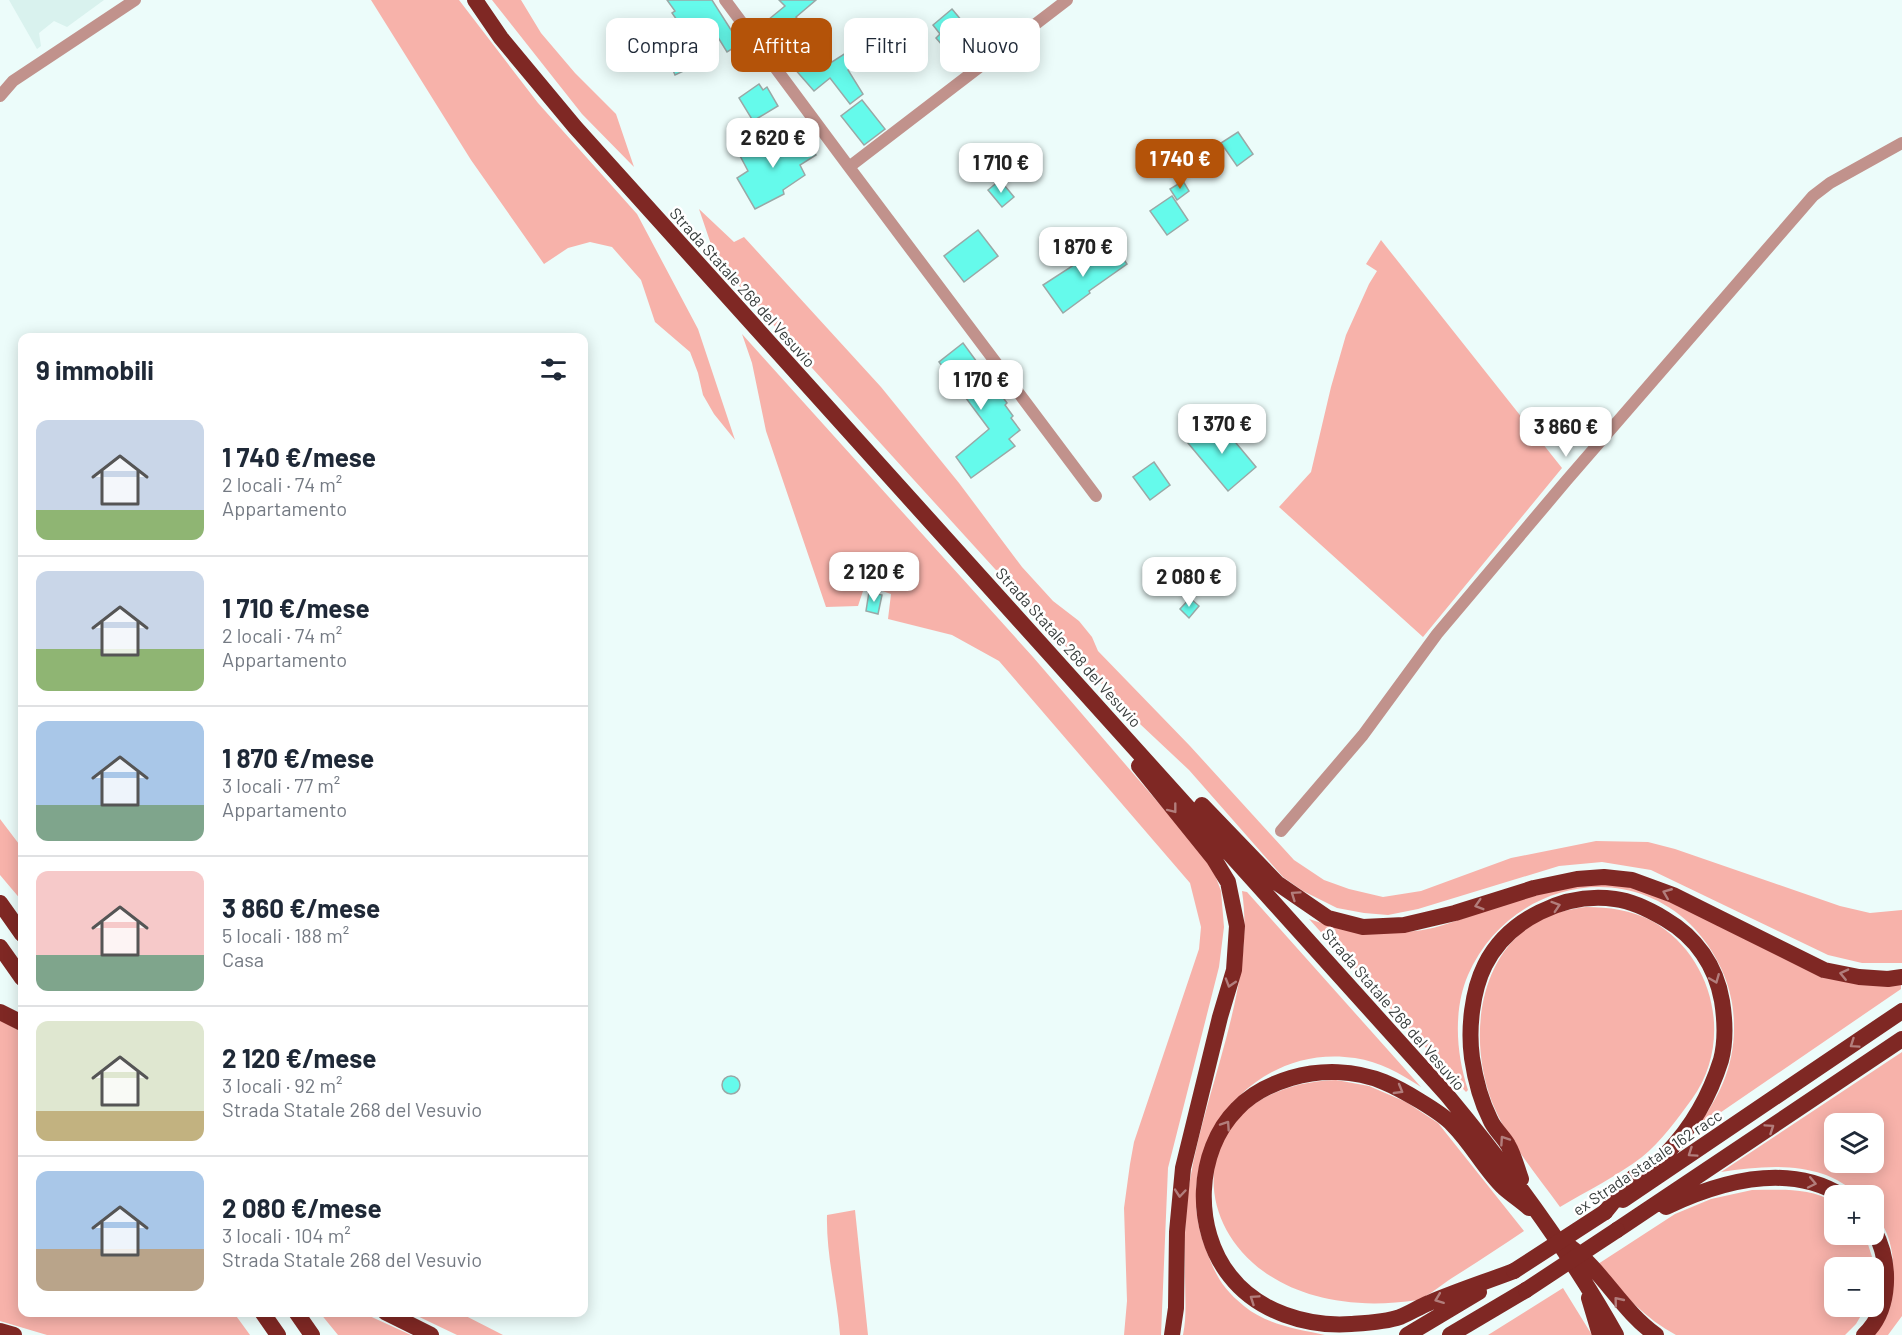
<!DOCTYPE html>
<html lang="it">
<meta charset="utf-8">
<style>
:root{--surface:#fff;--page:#f6f6f7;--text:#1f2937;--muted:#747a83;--line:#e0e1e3;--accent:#b45309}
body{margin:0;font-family:Barlow,sans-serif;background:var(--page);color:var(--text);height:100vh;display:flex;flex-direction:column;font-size:22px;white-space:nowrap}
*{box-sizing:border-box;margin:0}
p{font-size:20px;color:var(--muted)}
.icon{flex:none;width:33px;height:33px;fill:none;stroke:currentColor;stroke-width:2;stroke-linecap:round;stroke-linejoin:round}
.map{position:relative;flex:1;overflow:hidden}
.details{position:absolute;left:18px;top:333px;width:570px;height:984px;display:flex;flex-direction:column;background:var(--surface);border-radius:12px;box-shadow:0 3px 15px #0003}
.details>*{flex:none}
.guide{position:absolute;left:606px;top:18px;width:570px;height:54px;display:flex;gap:12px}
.controls{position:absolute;left:1824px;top:1113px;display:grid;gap:12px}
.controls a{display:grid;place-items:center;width:60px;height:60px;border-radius:12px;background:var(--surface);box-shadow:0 3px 15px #0003;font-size:30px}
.price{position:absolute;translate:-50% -51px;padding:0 14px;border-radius:12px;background:#fff;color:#222;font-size:20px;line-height:39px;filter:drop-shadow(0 2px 3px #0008)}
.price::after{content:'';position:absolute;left:50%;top:36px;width:18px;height:14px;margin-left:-9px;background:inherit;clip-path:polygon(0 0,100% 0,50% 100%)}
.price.active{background:var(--accent);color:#fff}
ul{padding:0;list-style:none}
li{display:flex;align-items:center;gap:18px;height:150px;padding:0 18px}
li+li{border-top:2px solid var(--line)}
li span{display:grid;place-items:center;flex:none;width:168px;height:120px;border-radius:12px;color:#555}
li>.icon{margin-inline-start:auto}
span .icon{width:72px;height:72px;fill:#fffc;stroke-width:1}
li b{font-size:26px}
h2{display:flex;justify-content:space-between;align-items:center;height:72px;padding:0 18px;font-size:26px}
.pill{padding:0 21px;border-radius:12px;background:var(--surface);box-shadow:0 3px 15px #0003;font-size:21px;line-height:54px}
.pill.active{background:var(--accent);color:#fff}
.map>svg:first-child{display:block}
</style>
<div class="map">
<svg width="1902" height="1335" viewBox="0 0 1902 1335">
<rect width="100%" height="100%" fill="#ecfcfa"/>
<path fill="#d9f2ee" d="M 9,0 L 104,0 L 67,27 L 54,21 L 39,33 L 41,46 L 37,49 Z"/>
<path fill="#f7b2aa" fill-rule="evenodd" d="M 371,0 L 459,0 L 538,103 L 637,214 L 698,329 L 735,440 L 714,414 L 703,395 L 698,373 L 690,352 L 655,322 L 641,280 L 612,247 L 590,242 L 568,248 L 544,264 L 471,160 Z
M 492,0 L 521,0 L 541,33 L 575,73 L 616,114 L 634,167 L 582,114 Z
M 699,209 L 734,242 L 744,237 L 881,387 L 959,483 L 1022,567 L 1053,601 L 1079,621 L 1092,637 L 1098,651 L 1190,746 L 1294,860 L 1324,880 L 1349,889 L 1383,897 L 1421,891 L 1511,858 L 1596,841 L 1648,842 L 1675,849 L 1840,906 L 1870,913 L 1902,910 L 1902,963 L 1862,963 L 1828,955 L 1651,870 L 1602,862 L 1559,866 L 1418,909 L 1388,915 L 1364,913 L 1337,908 L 1303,891 L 1283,877 L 1189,770 L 1140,724 L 1056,636 L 792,346 L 716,259 Z
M 1381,240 L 1562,468 L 1423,637 L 1279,507 L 1311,472 L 1331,387 L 1346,335 L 1369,284 L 1377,271 L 1366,264 Z
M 742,334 L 1033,657 L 1211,864 L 1221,891 L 1224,927 L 1219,967 L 1168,1168 L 1161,1335 L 1124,1335 L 1127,1301 L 1124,1208 L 1130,1164 L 1134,1142 L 1199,949 L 1201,927 L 1190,883 L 999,661 L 952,635 L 888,619 L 891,594 L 865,585 L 858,606 L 826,607 L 766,431 L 752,363 Z
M 0,819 L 22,848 L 22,901 L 0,875 Z
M 1603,882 L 1649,891 L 1818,972 L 1901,985 L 1901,989 L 1692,1132 C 1724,1095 1740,1052 1732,1003 C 1727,973 1711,945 1690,924 C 1619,856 1506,887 1468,975 C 1453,1010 1456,1054 1468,1090 L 1466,1092 L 1309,919 C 1349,933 1398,938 1440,926 C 1468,918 1494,906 1522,897 C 1548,889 1576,887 1603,882 Z
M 1242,891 L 1247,892 L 1421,1087 C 1400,1073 1380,1062 1355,1058 C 1250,1042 1168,1150 1205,1247 C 1215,1274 1221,1287 1244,1306 C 1267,1325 1297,1329 1325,1335 L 1183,1335 C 1187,1315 1185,1296 1185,1276 C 1185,1245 1184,1211 1190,1180 C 1205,1088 1256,983 1242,891 Z
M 1586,907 C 1609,907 1631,910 1652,921 C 1714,956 1734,1041 1692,1099 C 1678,1118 1661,1142 1642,1157 C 1617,1176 1587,1191 1560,1207 C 1537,1175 1511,1145 1495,1109 C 1468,1048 1474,957 1538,921 C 1553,913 1569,909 1586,907 Z
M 0,1020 L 22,1032 L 22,1312 L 234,1313 L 250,1335 L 47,1335 L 0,1321 Z
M 1902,1052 L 1902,1316 L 1888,1335 L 1870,1335 C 1885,1299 1902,1274 1887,1234 C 1880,1217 1874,1215 1874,1196 C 1853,1195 1843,1180 1823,1174 C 1790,1163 1755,1167 1721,1172 ZM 1834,1124 L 1874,1124 L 1874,1162 L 1834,1162 Z
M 1336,1080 L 1369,1086 L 1406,1102 L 1438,1123 L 1524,1231 C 1500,1247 1476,1263 1452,1278 C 1441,1285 1430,1295 1418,1300 C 1184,1335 1143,1087 1336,1080 Z
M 1752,1190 C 1781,1190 1809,1187 1834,1202 L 1834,1234 L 1865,1235 L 1874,1263 L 1874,1282 L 1874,1268 L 1834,1268 L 1834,1306 L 1866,1307 L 1856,1324 L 1845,1335 L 1676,1335 C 1643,1317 1621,1292 1598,1264 L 1675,1214 L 1711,1199 Z
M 855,1210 L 868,1335 L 840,1335 C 837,1294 826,1256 827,1215 Z
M 1563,1288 L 1592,1335 L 1488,1335 Z
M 320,1313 L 363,1313 L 411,1335 L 338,1335 Z
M 411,1313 L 460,1313 L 503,1335 L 457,1335 Z"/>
<path fill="#65faeb" stroke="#99a8a6" stroke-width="1.5" d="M 667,0 L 712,0 L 740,44 L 727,52 L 716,34 L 680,52 L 688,69 L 675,75 L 662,44 L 686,33 L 672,13 L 675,11 Z
M 779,0 L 816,0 L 796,17 L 832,62 L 852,49 L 860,63 L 848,70 L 863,94 L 850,104 L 830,78 L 814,91 L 772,43 L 769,45 L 757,29 L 785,6 Z
M 952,9 L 972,33 L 949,53 L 936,38 L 940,34 L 933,25 Z
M 759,84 L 763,90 L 767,87 L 778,106 L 753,121 L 739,98 Z
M 862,100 L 885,129 L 864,145 L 841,116 Z
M 803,132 L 816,155 L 800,165 L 805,175 L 783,190 L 784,194 L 755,209 L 737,178 L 748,171 L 737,150 L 755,140 L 762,155 Z
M 1238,132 L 1253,154 L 1237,166 L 1221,143 Z
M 1000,180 L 1014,197 L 1002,207 L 988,190 Z
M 1183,181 L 1189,191 L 1177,200 L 1170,189 Z
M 1172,196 L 1188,220 L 1167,235 L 1150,211 Z
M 978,230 L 998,256 L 964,282 L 944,256 Z
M 1100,248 L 1107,258 L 1117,250 L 1127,264 L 1089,291 L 1090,293 L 1063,313 L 1043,285 Z
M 963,343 L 1007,403 L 1005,405 L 1013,416 L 1011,418 L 1020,430 L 1009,439 L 1015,446 L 971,478 L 956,457 L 989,429 L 939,362 Z
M 1216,419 L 1256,467 L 1228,491 L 1188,443 Z
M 1154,462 L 1170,485 L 1150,500 L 1133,477 Z
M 869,592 L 882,595 L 878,614 L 866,611 Z
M 1190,598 L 1199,606 L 1189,618 L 1180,609 Z
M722 1085a9 9 0 1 1 18 0a9 9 0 1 1-18 0Z"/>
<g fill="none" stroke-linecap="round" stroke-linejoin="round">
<path stroke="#c1928c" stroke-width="12" d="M 725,0 L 849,167 L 1067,0
M 849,167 L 1096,496
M 1281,831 L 1363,735 L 1437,634 L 1566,481 L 1813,196 L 1830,183 L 1902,143"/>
<path stroke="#c1928c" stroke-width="12" d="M 0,96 L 13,81 L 135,0"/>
<path stroke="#7f2824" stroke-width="16" d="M 475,0 L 501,38 L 575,127 L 1447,1095 C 1510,1171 1568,1249 1616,1335
M 1139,766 L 1214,859 L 1228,882 L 1237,926 L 1234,970 L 1220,1017 L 1183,1168 L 1177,1232 L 1176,1308 L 1172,1335
M 1202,805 L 1277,883 L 1328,918 L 1363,927 L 1404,925 L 1455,913 L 1534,888 L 1577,879 L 1604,877 L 1632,880 L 1673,895 L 1824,970 L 1859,977 L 1888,979 L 1902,977
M 0,903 L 22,934
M 0,947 L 22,978
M 0,1012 L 22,1023
M 1521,1179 C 1517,1168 1514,1155 1508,1145 C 1503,1136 1494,1129 1490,1119 C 1481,1101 1475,1078 1472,1058 C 1468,1029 1472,991 1485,965 C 1508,919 1565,892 1615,899 C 1632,901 1650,910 1665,919 C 1696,937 1716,966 1722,1001 C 1725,1020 1726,1041 1721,1060 C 1710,1095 1693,1126 1667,1153 C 1658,1163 1644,1169 1634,1177 C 1623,1187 1615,1201 1605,1212
M 1623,1200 L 1902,1011
M 1666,1207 C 1719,1182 1788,1162 1842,1196
M 1617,1230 L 1902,1039
M 1569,1246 C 1603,1271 1621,1310 1656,1335
M 1514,1271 C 1485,1282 1457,1291 1429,1303 C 1419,1307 1410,1313 1400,1317 C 1386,1322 1366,1323 1351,1324 C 1307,1327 1258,1312 1230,1276 C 1193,1230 1195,1151 1237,1109 C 1251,1094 1271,1084 1291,1078 C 1321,1069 1355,1070 1384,1082 C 1401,1089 1441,1112 1453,1125 C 1472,1144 1485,1170 1504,1188 C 1512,1195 1521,1201 1529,1208
M 1589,1298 L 1600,1335
M 262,1312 L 278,1335
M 296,1312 L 312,1335
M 385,1312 L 431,1335
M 0,1331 L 14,1335
M 1407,1335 L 1479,1292
M 1450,1335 L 1526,1290
M 1864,1335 C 1892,1309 1891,1262 1874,1230"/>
<path stroke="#7f2824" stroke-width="16" d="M 1514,1271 L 1605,1212
M 1526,1290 L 1617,1230"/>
</g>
<defs><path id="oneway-chevron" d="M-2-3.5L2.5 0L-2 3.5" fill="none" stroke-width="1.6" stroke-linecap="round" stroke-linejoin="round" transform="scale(1.5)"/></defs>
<g stroke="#b27e7c">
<use href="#oneway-chevron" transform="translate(1173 809) rotate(52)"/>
<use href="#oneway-chevron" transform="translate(1667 893) rotate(-158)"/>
<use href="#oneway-chevron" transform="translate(1295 895) rotate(-145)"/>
<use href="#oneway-chevron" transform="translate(1479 905) rotate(163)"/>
<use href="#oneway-chevron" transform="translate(1556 906) rotate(-18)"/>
<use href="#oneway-chevron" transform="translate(1844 974) rotate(-167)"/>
<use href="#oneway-chevron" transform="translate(1715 979) rotate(68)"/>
<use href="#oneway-chevron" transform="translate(1230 983) rotate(107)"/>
<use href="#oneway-chevron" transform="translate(1854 1044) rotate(146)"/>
<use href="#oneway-chevron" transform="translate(1399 1090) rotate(30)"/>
<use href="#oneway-chevron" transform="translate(1226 1125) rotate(-56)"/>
<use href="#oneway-chevron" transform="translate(1770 1128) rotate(-34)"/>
<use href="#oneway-chevron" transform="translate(1504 1140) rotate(-124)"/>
<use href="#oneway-chevron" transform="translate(1692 1153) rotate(146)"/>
<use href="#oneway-chevron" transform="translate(1812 1183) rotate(12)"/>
<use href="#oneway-chevron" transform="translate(1180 1193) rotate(95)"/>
<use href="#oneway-chevron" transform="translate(1254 1299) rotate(-146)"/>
<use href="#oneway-chevron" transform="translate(1439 1299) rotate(159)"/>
<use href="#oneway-chevron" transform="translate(1618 1301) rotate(-129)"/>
</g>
<g text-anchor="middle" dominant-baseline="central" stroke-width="5" stroke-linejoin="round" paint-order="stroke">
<g font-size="16" fill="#373d3c" stroke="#fff">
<text transform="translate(743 287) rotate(48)">Strada Statale 268 del Vesuvio</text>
<text transform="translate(1069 647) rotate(48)">Strada Statale 268 del Vesuvio</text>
<text transform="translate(1394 1009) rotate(49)">Strada Statale 268 del Vesuvio</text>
<text transform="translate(1647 1162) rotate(-34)">ex Strada statale 162 racc</text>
</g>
</g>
</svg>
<div class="controls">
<a><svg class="icon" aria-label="layers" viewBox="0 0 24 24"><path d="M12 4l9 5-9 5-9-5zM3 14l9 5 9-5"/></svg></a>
<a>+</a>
<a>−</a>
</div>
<b class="price" style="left:773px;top:169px">2 620 €</b>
<b class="price active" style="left:1180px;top:190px">1 740 €</b>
<b class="price" style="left:1001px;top:194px">1 710 €</b>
<b class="price" style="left:1083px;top:278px">1 870 €</b>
<b class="price" style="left:981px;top:411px">1 170 €</b>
<b class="price" style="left:1222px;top:455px">1 370 €</b>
<b class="price" style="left:1566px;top:458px">3 860 €</b>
<b class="price" style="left:874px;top:603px">2 120 €</b>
<b class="price" style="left:1189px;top:608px">2 080 €</b>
<div class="guide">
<a class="pill">Compra</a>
<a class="pill active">Affitta</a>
<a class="pill">Filtri</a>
<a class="pill">Nuovo</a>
</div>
<section class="details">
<h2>9 immobili<svg class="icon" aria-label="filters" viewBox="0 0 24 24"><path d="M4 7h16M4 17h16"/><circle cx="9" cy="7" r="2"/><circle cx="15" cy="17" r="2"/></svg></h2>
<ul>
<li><span style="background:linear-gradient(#c9d6e8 75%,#8fb573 0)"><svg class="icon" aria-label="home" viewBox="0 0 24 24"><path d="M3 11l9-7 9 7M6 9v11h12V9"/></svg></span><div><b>1 740 €/mese</b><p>2 locali · 74 m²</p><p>Appartamento</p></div></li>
<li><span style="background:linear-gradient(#c9d6e8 65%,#8fb573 0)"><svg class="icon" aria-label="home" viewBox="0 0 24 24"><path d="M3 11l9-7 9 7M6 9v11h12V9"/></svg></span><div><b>1 710 €/mese</b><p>2 locali · 74 m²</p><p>Appartamento</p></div></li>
<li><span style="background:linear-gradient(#a9c7e8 70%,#7fa58c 0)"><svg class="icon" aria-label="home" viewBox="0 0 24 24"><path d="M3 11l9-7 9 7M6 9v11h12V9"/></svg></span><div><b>1 870 €/mese</b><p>3 locali · 77 m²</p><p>Appartamento</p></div></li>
<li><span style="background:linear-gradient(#f6c9c9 70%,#7fa58c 0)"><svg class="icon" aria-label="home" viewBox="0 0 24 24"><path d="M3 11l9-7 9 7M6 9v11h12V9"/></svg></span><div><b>3 860 €/mese</b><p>5 locali · 188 m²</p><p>Casa</p></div></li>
<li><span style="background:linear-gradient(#dfe7d0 75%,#c2b280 0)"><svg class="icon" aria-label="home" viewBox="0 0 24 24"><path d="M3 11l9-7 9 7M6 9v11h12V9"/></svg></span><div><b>2 120 €/mese</b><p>3 locali · 92 m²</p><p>Strada Statale 268 del Vesuvio</p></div></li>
<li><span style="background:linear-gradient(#a9c7e8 65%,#b9a48a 0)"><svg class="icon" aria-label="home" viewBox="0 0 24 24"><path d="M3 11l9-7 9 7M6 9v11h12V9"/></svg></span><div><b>2 080 €/mese</b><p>3 locali · 104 m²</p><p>Strada Statale 268 del Vesuvio</p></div></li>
</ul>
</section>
</div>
